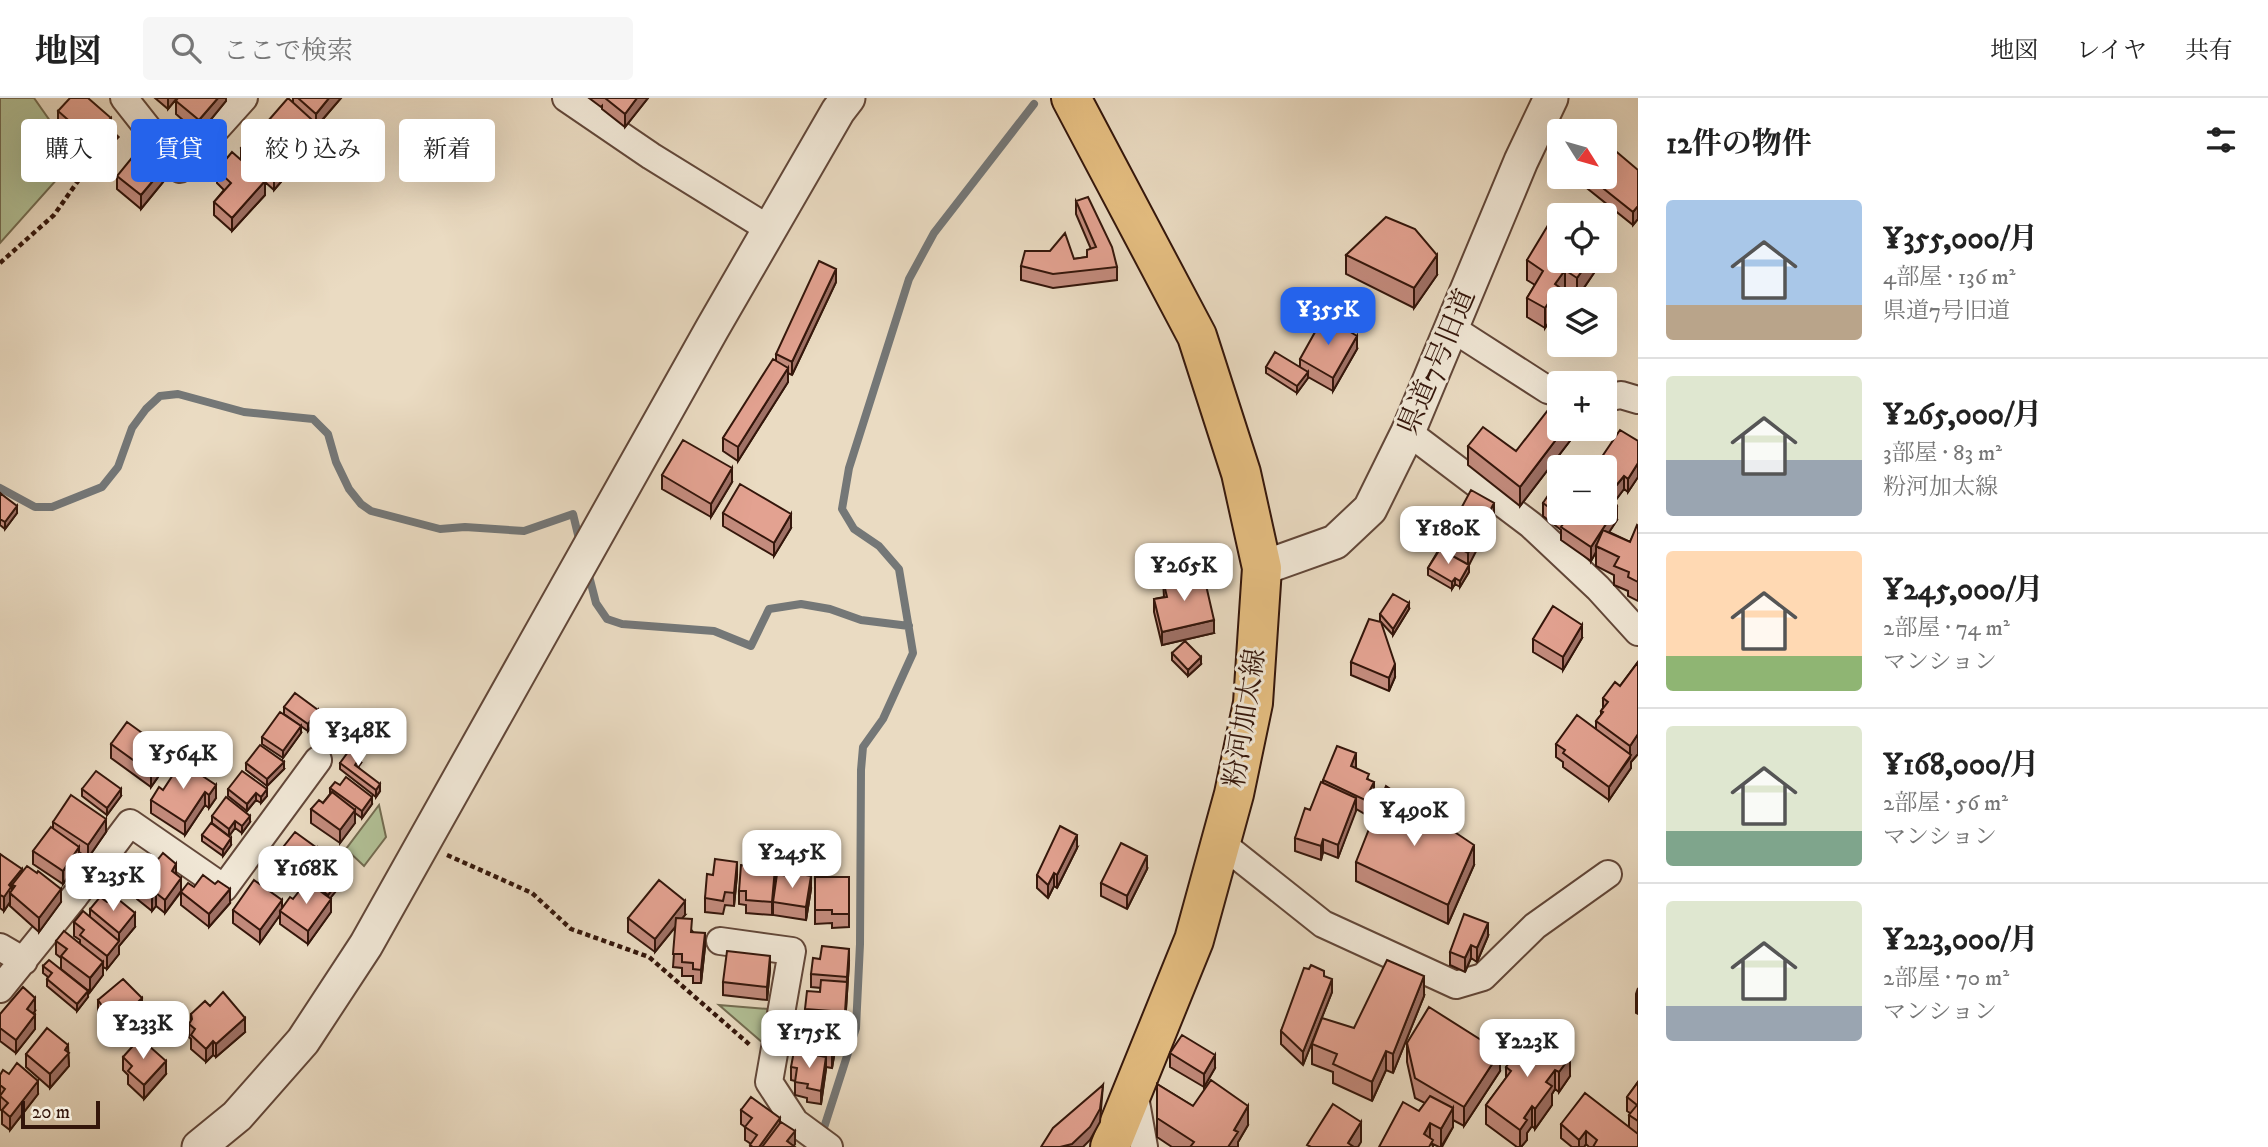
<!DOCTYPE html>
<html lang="ja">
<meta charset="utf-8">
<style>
:root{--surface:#fff;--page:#f6f6f6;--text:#222;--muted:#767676;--line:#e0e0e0;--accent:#2563eb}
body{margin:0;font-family:"IM FELL DW Pica","Noto Serif JP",serif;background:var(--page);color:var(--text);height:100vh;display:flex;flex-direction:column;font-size:26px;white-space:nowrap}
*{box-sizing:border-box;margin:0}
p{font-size:23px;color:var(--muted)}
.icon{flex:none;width:38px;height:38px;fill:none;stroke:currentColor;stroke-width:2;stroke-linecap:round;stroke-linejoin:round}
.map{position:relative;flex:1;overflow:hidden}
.sheet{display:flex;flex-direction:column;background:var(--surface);width:630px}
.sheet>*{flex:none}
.hud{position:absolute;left:21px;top:21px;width:665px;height:63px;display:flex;gap:14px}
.needle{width:46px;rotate:127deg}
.fabs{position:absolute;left:1547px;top:21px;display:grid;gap:14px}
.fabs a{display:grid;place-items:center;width:70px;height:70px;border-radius:7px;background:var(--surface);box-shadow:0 7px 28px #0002;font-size:35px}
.scale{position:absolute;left:21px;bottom:18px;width:79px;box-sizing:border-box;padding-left:7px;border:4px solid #34160b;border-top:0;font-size:19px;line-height:24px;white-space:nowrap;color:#34160b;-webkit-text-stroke:5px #f1e8d7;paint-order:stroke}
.price{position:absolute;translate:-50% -60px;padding:0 16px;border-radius:14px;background:#fff;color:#222;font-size:23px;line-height:46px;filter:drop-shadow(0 2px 4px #0008)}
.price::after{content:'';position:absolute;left:50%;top:42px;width:21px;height:16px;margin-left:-10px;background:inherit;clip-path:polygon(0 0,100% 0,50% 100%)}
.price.current{background:var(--accent);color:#fff}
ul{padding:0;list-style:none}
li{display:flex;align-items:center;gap:21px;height:175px;padding:0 28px}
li+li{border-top:2px solid var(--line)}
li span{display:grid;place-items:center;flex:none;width:196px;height:140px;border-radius:7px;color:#555}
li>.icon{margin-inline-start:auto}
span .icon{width:84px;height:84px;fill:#fffc;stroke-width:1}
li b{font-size:30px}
h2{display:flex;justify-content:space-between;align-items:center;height:84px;padding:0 28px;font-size:30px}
.chip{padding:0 24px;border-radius:7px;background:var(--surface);box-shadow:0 7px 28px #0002;font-size:24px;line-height:63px}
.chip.current{background:var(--accent);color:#fff}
header{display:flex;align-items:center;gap:42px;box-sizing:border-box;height:98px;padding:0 35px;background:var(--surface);border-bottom:2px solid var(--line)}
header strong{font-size:33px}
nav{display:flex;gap:38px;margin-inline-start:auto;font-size:24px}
.search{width:490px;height:63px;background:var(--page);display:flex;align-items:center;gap:18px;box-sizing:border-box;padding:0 24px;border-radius:7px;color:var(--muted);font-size:26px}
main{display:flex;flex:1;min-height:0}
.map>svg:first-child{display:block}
</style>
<header>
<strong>地図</strong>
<div class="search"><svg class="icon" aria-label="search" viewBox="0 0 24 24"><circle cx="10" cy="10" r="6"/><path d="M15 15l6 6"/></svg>ここで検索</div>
<nav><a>地図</a><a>レイヤ</a><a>共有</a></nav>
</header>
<main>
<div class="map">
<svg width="1638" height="1049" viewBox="0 0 1638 1049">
<rect width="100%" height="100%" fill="#eadbc2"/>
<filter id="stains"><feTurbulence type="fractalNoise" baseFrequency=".00286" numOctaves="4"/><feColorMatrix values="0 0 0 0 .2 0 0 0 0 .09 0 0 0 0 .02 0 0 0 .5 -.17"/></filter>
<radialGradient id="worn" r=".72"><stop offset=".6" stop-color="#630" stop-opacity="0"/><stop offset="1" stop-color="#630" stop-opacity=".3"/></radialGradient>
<path fill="#b2c197" stroke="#736c51" stroke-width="2" d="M 0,0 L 34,0 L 76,60 L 0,145 Z
M 379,707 L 386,739 L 364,768 L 346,751 Z
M 719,907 L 768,911 L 763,945 Z"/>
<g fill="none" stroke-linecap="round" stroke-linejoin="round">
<path stroke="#747777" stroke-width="8" d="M 0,390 L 35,409 L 52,409 L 102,389 L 118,369 L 132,330 L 146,311 L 160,298 L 178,296 L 244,314 L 313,321 L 328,336 L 336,364 L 349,391 L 361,406 L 371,413 L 440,431 L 465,429 L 524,433 L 573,416 L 580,445
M 588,474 L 596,505 L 607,521 L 622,526 L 714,533 L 751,548 L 769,511 L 801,506 L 830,511 L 861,522 L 909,528
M 821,1039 L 856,930 L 860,846 L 861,672 L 863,649 L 883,621 L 913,555 L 899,471 L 879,448 L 854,431 L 842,411 L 849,370 L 909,181 L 934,135 L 1034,6"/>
<defs>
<path id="minor" d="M 124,0 L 180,71 L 244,0
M 566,0 L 651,58 L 769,131
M 1450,229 L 1548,292 L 1559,295
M 1605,300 L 1621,297 L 1638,302
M 1408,334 L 1531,427 L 1598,490 L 1638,534
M 1221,745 L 1323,826 L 1456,887 L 1483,879 L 1535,828 L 1608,776
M 720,843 L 792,853 L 769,984 L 795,1024 L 829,1049
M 0,849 L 24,863
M 0,891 L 75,798 L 130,725 L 224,790 L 318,662
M 1134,993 L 1144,1049"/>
<path id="tertiary" d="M 1262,470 L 1335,444 L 1370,411 L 1408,334 L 1521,63 L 1551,0
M 199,1049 L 237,1018 L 303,943 L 366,847 L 712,231 L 838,13 L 848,0"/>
<path id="primary" d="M 1071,0 L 1197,238 L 1241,375 L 1262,470 L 1253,605 L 1234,696 L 1194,842 L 1110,1049"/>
</defs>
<use href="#minor" stroke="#624739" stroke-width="30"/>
<use href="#tertiary" stroke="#624739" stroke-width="37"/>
<use href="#primary" stroke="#34160b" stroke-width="42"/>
<path stroke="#34160b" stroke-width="4.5" stroke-dasharray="5 3.5" stroke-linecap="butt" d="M 0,165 L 54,117 L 90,66 L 120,36
M 447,757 L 532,795 L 571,831 L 649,859 L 750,947"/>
<use href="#minor" stroke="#f1e8d7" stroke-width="26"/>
<use href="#tertiary" stroke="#f1e8d7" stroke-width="33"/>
<use href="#primary" stroke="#e5be81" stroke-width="38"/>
</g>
<path fill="#c38b7d" stroke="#34160b" stroke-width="2" d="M 155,0 L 177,0 L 168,11 Z
M 226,0 L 226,3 L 199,36 L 176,16 L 176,3 Z
M 293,0 L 341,0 L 318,27 L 321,43 L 301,65 L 293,58 L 293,70 L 274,92 L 265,84 L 265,97 L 232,133 L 214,117 L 214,104 L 224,92 L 217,85 L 217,72 L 241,62 L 241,50 L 268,34 L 268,23 L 293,5 Z
M 589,0 L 648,0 L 625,29 L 602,11 L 602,8 L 601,9 Z
M 58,13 L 111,33 L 91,55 L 58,26 Z
M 1638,72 L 1638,121 L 1633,127 L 1573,79 L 1605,79 Z
M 117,78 L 168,78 L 141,111 L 117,91 Z
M 1076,103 L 1117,169 L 1117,182 L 1053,190 L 1021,182 L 1021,168 L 1087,159 L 1091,151 L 1076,116 Z
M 1346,157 L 1437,177 L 1414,210 L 1346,176 Z
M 1527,162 L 1602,163 L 1577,200 L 1565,191 L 1559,200 L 1559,208 L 1545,230 L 1527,219 L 1527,200 L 1535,187 L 1527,182 Z
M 836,184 L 792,277 L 788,275 L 788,284 L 738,363 L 723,353 L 723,340 L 776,262 L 776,256 Z
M 1357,251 L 1333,293 L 1308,279 L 1308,280 L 1297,295 L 1266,275 L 1266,269 L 1300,269 L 1300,261 Z
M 1559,331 L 1579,331 L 1520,408 L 1468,367 L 1468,348 L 1516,353 Z
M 1638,343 L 1638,379 L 1628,394 L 1624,391 L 1615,403 L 1605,396 L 1605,369 Z
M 662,377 L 732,384 L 711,419 L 662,391 Z
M 0,395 L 17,415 L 5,431 L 0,427 Z
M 1543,405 L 1617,422 L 1609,434 L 1630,444 L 1638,428 L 1638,503 L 1628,498 L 1628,493 L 1614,487 L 1614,477 L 1596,468 L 1596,454 L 1591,463 L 1561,442 L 1561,432 L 1543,418 Z
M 723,415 L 791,430 L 774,458 L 723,428 Z
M 1457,418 L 1494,418 L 1468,467 L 1469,474 L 1460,489 L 1455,486 L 1452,491 L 1428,477 L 1428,470 L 1438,453 L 1437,452 L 1437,439 L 1441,432 L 1441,422 Z
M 1163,482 L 1214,535 L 1162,547 L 1154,514 L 1154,501 L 1164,499 Z
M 1409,511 L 1393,537 L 1380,523 L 1380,516 Z
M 1582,540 L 1563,572 L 1533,554 L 1533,541 Z
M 1172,555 L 1201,566 L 1188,578 L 1172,562 Z
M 1351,564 L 1395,579 L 1389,593 L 1351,577 Z
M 1638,564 L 1638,656 L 1631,664 L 1631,670 L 1609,702 L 1563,669 L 1563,664 L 1556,659 L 1556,646 L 1596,631 L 1596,623 L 1601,617 L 1601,613 L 1603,610 L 1603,600 L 1620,588 Z
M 284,609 L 318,619 L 308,633 L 284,616 Z
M 301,635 L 283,660 L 262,646 L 262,639 Z
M 111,646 L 167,666 L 151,689 L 111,660 Z
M 246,665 L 284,671 L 267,688 L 246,672 Z
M 340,665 L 361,665 L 358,669 L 380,693 L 376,699 L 340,671 Z
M 1356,669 L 1355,670 L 1369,682 L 1374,697 L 1365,716 L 1356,711 L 1338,760 L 1323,754 L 1321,762 L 1295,753 L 1295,740 L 1310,712 L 1323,685 L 1323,682 Z
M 196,674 L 216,700 L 209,710 L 205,707 L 185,737 L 151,715 L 151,702 L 163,692 Z
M 340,687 L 372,706 L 362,720 L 355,715 L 355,725 L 340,745 L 311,725 L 311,711 L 323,705 L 330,696 L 330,690 Z
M 82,691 L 121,698 L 107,717 L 82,698 Z
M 228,691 L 267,691 L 267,698 L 261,705 L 256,702 L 247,713 L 228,698 Z
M 212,718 L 250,724 L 242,735 L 235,730 L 229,738 L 212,725 Z
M 53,724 L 106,734 L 88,760 L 79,754 L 79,762 L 63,786 L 33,766 L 33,753 L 53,730 Z
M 202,737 L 231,747 L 223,758 L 202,743 Z
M 1077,750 L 1057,790 L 1054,788 L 1048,800 L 1037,790 L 1037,777 Z
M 280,753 L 317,757 L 299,780 L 290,773 L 290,767 L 280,760 Z
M 0,756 L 22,774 L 61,804 L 39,834 L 10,808 L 10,804 L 4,813 L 0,810 Z
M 1356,764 L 1474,767 L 1448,826 L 1356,783 Z
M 320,769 L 344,783 L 330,800 L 331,814 L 308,846 L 280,826 L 280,817 L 260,845 L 233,825 L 233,812 L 282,811 L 307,788 L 304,785 L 304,779 Z
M 1147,771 L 1127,811 L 1101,798 L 1101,785 Z
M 176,776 L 181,793 L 194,789 L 230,805 L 209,829 L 181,807 L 181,794 L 165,815 L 156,808 L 152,813 L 137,801 L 137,788 Z
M 713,777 L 737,777 L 734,808 L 725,807 L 723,816 L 705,814 L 705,800 Z
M 815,779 L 849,779 L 849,829 L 832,830 L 832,825 L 815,826 Z
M 775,783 L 772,817 L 746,815 L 746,807 L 739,806 L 739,793 Z
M 811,791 L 806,822 L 773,817 L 773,804 Z
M 90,811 L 135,829 L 119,848 L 119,856 L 107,871 L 103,869 L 103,877 L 90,894 L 61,871 L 61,860 L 56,856 L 56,843 L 80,846 L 80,842 L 74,838 L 74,824 L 90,819 Z
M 685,817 L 682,820 L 705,849 L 701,885 L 693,885 L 693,878 L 682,878 L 682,870 L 673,869 L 676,828 L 655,854 L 628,834 L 628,820 Z
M 1488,838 L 1477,864 L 1471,860 L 1465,874 L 1450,867 L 1450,854 Z
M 849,864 L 845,927 L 839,926 L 832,970 L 826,969 L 821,1006 L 807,1004 L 807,1000 L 795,997 L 795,983 L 791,982 L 791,969 L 802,954 L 807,924 L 805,924 L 805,911 L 820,894 L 821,890 L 811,889 L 811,876 Z
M 43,868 L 88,899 L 77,913 L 47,888 L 47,881 L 48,879 L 43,875 Z
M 770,871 L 767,902 L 723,897 L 723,884 Z
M 1309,871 L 1324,878 L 1332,894 L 1303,967 L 1281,946 L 1281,933 Z
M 1638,890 L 1638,916 L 1636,915 L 1636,896 Z
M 1424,898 L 1393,975 L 1386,972 L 1372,1003 L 1333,985 L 1333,974 L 1312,966 L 1312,946 L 1354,930 Z
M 98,902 L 142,914 L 115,940 L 98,915 Z
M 210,908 L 245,934 L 216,959 L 213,957 L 206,964 L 191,951 L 191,941 L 189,939 L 189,926 L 191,924 L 191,916 Z
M 35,913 L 33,916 L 35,931 L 16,955 L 0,943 L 0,916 Z
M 1534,932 L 1570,978 L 1559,994 L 1555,991 L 1552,996 L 1552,1007 L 1535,1031 L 1532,1028 L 1527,1035 L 1527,1042 L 1521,1049 L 1517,1049 L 1486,1026 L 1486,1007 L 1506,980 L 1506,969 Z
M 1407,945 L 1500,973 L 1464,1028 L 1453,1022 L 1453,1029 L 1442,1049 L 1439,1049 L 1433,1046 L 1433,1049 L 1419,1013 L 1425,1005 L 1415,1000 L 1407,964 Z
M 68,955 L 69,968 L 50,990 L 26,969 L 26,956 Z
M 1170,955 L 1215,970 L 1204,989 L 1170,969 Z
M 123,959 L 166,976 L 144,1001 L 128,986 L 128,977 L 123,972 Z
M 9,976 L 38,996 L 10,1032 L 2,1026 L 2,1013 L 0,1011 L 0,977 Z
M 1638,984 L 1638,1049 L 1589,1049 L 1586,1046 L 1584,1049 L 1572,1049 L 1561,1040 L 1561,1026 L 1629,1029 L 1629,1017 L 1630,1015 L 1627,1013 L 1627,999 Z
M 1157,986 L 1193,1008 L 1248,1027 L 1238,1044 L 1238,1049 L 1172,1049 L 1157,1039 Z
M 741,1012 L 780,1025 L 795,1046 L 793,1048 L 795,1049 L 750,1049 L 751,1046 L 745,1042 L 745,1029 L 741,1026 Z"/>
<path fill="#9f7166" stroke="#34160b" stroke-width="2" d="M 168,0 L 177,0 L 168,11 Z
M 218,0 L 226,0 L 226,3 L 199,36 L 199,22 Z
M 329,0 L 341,0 L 316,29 L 316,16 Z
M 637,0 L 648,0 L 625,29 L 625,16 Z
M 111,20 L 111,33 L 91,55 L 91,42 Z
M 321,30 L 321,43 L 301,65 L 301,52 Z
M 293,56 L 293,70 L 274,92 L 274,79 Z
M 168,65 L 168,78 L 141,111 L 141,97 Z
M 265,83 L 265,97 L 232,133 L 232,120 Z
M 1638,108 L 1638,121 L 1633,127 L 1633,114 Z
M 1437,157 L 1437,177 L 1414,210 L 1414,190 Z
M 1589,163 L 1602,163 L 1577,200 L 1577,180 Z
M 836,171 L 836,184 L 792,277 L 792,264 Z
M 1565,172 L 1565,191 L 1559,200 L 1559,208 L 1545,230 L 1545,210 L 1555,186 Z
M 1357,238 L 1357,251 L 1333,293 L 1333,280 Z
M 788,270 L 788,284 L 738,363 L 738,349 Z
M 1308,274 L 1308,280 L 1297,295 L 1297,288 Z
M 1564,331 L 1579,331 L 1520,408 L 1520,389 Z
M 1638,365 L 1638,379 L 1628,394 L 1628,381 Z
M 732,370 L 732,384 L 711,419 L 711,406 Z
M 1624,378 L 1624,391 L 1615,403 L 1615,389 Z
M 1494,405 L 1494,418 L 1468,469 L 1468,455 Z
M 17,408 L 17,415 L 5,431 L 5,424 Z
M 1617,409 L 1617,422 L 1599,450 L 1596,448 L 1596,454 L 1591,463 L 1591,449 Z
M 791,416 L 791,430 L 774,458 L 774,445 Z
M 1469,467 L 1469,474 L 1460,489 L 1460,483 Z
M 1455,480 L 1455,486 L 1452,491 L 1452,484 Z
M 1409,505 L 1409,511 L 1393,537 L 1393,531 Z
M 1214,522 L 1214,535 L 1162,547 L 1162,534 Z
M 1582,527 L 1582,540 L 1563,572 L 1563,559 Z
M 1201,559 L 1201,566 L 1188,578 L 1188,572 Z
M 1395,566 L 1395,579 L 1389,593 L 1389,580 Z
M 318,612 L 318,619 L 308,633 L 308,626 Z
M 301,628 L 301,635 L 283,660 L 283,653 Z
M 1638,636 L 1638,656 L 1631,664 L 1631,670 L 1609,702 L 1609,689 L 1630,660 L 1630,648 Z
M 167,653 L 167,666 L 151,689 L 151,675 Z
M 1356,655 L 1356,669 L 1351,681 L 1351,668 Z
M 361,658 L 361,665 L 355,673 L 355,667 Z
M 284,664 L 284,671 L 267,688 L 267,681 Z
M 1374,684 L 1374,697 L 1365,716 L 1365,702 Z
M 380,686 L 380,693 L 376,699 L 376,692 Z
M 216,687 L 216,700 L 209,710 L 209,697 Z
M 121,691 L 121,698 L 107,717 L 107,710 Z
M 267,691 L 267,698 L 261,705 L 261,699 Z
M 205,694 L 205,707 L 185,737 L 185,724 Z
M 256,695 L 256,702 L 247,713 L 247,706 Z
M 372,699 L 372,706 L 362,720 L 362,713 Z
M 1356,700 L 1356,713 L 1338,760 L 1338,747 Z
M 355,712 L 355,725 L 340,745 L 340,732 Z
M 250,718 L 250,724 L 242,735 L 242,728 Z
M 106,721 L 106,734 L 88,760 L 88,747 Z
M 235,723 L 235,730 L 229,738 L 229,731 Z
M 1077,737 L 1077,750 L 1057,790 L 1057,777 Z
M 231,740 L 231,747 L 223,758 L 223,752 Z
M 1323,741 L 1323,754 L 1321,762 L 1321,748 Z
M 1474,747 L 1474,767 L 1448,826 L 1448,807 Z
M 79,749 L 79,762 L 63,786 L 63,773 Z
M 317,750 L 317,757 L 299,780 L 299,774 Z
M 1147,758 L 1147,771 L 1127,811 L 1127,798 Z
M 737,764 L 737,777 L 734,808 L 734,795 Z
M 176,766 L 176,779 L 172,773 Z
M 775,770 L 775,783 L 772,817 L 772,804 Z
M 22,771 L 22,784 L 15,788 L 12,787 L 12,797 L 10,795 L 10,804 L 4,813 L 4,799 L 9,787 Z
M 1054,775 L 1054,788 L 1048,800 L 1048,787 Z
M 344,776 L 344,783 L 328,803 L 328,797 Z
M 811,778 L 811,791 L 806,822 L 806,809 Z
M 181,780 L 181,793 L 165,815 L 165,802 Z
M 61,791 L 61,804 L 39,834 L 39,820 Z
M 230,791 L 230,805 L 209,829 L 209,816 Z
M 156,795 L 156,808 L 152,813 L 152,799 Z
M 331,801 L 331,814 L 308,846 L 308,833 Z
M 282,802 L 282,814 L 280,813 L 280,817 L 260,845 L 260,832 Z
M 685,803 L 685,817 L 655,854 L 655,841 Z
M 135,815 L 135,829 L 119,848 L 119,856 L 107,871 L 107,858 L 119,843 L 119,835 Z
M 1488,825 L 1488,838 L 1477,864 L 1477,850 Z
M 705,835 L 705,849 L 701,885 L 701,872 Z
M 1471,847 L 1471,860 L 1465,874 L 1465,860 Z
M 849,851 L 849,864 L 845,927 L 847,879 Z
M 770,858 L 770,871 L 767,902 L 767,889 Z
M 103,864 L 103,877 L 90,894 L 90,880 Z
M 1424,878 L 1424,898 L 1393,975 L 1393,956 Z
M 1332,881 L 1332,894 L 1303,967 L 1303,954 Z
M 88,893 L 88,899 L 77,913 L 77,906 Z
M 35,900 L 35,913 L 27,925 L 27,911 Z
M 142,900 L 142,914 L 115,940 L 115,927 Z
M 35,917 L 35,931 L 16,955 L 16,942 Z
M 839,917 L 839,930 L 832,970 L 832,957 Z
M 245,920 L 245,934 L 216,959 L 216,946 Z
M 213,943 L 213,957 L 206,964 L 206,951 Z
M 68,947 L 69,968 L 50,990 L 50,976 Z
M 1386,953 L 1386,972 L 1372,1003 L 1372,984 Z
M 1500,954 L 1500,973 L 1464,1028 L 1464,1009 Z
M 1215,957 L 1215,970 L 1204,989 L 1204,976 Z
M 826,959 L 826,972 L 821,1006 L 821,993 Z
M 1570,959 L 1570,978 L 1559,994 L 1559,974 Z
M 166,963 L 166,976 L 144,1001 L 144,987 Z
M 1555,972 L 1555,991 L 1552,996 L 1552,1007 L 1535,1031 L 1535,1011 L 1546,984 Z
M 38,983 L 38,996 L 10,1032 L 10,1019 Z
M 1103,987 L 1100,1024 L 1090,1042 L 1083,1049 L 1060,1049 Z
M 1248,1008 L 1248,1027 L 1238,1044 L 1238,1049 L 1228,1049 L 1234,1032 Z
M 1532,1008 L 1532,1028 L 1527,1035 L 1527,1042 L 1521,1049 L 1520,1049 L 1520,1032 L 1524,1020 Z
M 1453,1010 L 1453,1029 L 1441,1049 L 1441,1031 Z
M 780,1020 L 780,1033 L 769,1049 L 759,1049 Z
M 1361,1024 L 1361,1044 L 1358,1049 L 1348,1049 L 1348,1045 Z
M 1430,1025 L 1430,1045 L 1424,1036 Z
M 795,1033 L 795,1046 L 793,1049 L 787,1043 Z
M 1586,1033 L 1586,1046 L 1584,1049 L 1579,1049 L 1579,1042 Z"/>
<path fill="#e3a291" stroke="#34160b" stroke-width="2" d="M 70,0 L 88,0 L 111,20 L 91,42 L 58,13 Z
M 178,0 L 218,0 L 199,22 L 176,3 Z
M 288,0 L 321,30 L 301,52 L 268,23 Z
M 298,0 L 329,0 L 316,16 Z
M 605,0 L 637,0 L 625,16 Z
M 261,27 L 293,56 L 274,79 L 241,50 Z
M 1605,44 L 1638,72 L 1638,108 L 1633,114 L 1589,79 L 1605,79 Z
M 144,45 L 168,65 L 141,97 L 117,78 Z
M 232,54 L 265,83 L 232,120 L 214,104 L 231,85 L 217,72 Z
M 1088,99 L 1112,149 L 1117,169 L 1053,176 L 1021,168 L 1025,153 L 1050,153 L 1065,135 L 1074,161 L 1087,159 L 1087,152 L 1096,149 L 1076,103 Z
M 1559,109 L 1570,117 L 1559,117 L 1559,163 L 1589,163 L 1577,180 L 1565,172 L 1555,186 L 1559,189 L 1545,210 L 1527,200 L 1543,173 L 1527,162 Z
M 1386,119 L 1415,131 L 1437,157 L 1414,190 L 1346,157 Z
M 819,163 L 836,171 L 792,264 L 776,256 Z
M 1324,218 L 1357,238 L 1333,280 L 1300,261 Z
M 1275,254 L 1308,274 L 1297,288 L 1266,269 Z
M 773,261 L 788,270 L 738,349 L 723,340 Z
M 1559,298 L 1559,331 L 1564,331 L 1520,389 L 1468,348 L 1483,329 L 1516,353 Z
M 1620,332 L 1638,343 L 1638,365 L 1628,381 L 1624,378 L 1615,389 L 1605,382 L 1605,369 L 1595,369 Z
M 683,342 L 732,370 L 711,406 L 662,377 Z
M 1559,381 L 1559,415 L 1605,415 L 1605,406 L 1608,402 L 1617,409 L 1591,449 L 1561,429 L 1566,422 L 1543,405 Z
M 740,386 L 791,416 L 774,445 L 723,415 Z
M 1471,392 L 1494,405 L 1468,455 L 1437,439 L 1445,425 L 1441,422 L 1446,412 L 1457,418 Z
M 0,395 L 17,408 L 5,424 L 0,421 Z
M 1637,427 L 1638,428 L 1638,484 L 1628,479 L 1629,474 L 1614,468 L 1619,459 L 1596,448 L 1603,432 L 1630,444 Z
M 1440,451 L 1469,467 L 1460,483 L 1455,480 L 1452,484 L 1428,470 Z
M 1203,474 L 1214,522 L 1162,534 L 1154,501 L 1167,499 L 1163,482 Z
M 1393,496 L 1409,505 L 1393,531 L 1380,516 Z
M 1553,508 L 1582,527 L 1563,559 L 1533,541 Z
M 1369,521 L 1381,524 L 1395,566 L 1389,580 L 1351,564 Z
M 1185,543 L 1201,559 L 1188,572 L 1172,555 Z
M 1638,564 L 1638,636 L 1630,648 L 1596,623 L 1603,614 L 1601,613 L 1608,604 L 1603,600 L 1615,584 L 1620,588 Z
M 295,595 L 318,612 L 308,626 L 284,609 Z
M 280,614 L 301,628 L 283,653 L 262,639 Z
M 1577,617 L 1631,657 L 1609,689 L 1563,655 L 1565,652 L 1556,646 Z
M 127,624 L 167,653 L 151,675 L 111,646 Z
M 260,647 L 284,664 L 267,681 L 246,665 Z
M 1337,648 L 1356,655 L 1351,668 L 1369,676 L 1367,681 L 1374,684 L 1365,702 L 1323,682 Z
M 351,650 L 361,658 L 355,667 L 380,686 L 376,692 L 340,665 Z
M 186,657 L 196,664 L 192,671 L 216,687 L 209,697 L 205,694 L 185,724 L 151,702 L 159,689 L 163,692 Z
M 96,673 L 121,691 L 107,710 L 82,691 Z
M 242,673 L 267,691 L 261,699 L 256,695 L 247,706 L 228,691 Z
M 346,679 L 372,699 L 362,713 L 330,690 L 335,684 L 340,687 Z
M 1321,684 L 1356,700 L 1338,747 L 1323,741 L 1321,748 L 1295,740 L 1305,710 L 1310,712 Z
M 1386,688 L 1474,747 L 1448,807 L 1356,764 Z
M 332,694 L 355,712 L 340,732 L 311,711 L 319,702 L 323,705 Z
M 71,697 L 106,721 L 88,747 L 53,724 Z
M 226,699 L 250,718 L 242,728 L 235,723 L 229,731 L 212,718 Z
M 211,725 L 231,740 L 223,752 L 202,737 Z
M 1060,728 L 1077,737 L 1057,777 L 1054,775 L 1048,787 L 1037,777 Z
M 51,729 L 79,749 L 63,773 L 33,753 Z
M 295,734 L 317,750 L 299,774 L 290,767 L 292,762 L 280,753 Z
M 1121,745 L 1147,758 L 1127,798 L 1101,785 Z
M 163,755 L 176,766 L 172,773 L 181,780 L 165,802 L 156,795 L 152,799 L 137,788 Z
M 0,756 L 22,771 L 9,787 L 11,789 L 4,799 L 0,797 Z
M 715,761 L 737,764 L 734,795 L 725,794 L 723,803 L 705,800 L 707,776 L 713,777 Z
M 325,762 L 344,776 L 328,797 L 304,779 L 315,765 L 320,769 Z
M 741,767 L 775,770 L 772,804 L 746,802 L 746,793 L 739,793 Z
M 27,768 L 37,775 L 38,773 L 61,791 L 39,820 L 10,795 L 15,788 L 12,787 Z
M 795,775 L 811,778 L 806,809 L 773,804 L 777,776 L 794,779 Z
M 203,777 L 215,786 L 218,783 L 230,791 L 209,816 L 181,794 L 188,785 L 194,789 Z
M 815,779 L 849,779 L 849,816 L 832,816 L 832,812 L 815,812 Z
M 254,782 L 282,802 L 260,832 L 233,812 Z
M 659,782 L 685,803 L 655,841 L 628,820 Z
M 309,785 L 331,801 L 308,833 L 280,813 L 290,799 L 293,801 L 303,788 L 306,790 Z
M 113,797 L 135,815 L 119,835 L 90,811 L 100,799 L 107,804 Z
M 83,813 L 119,843 L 107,858 L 80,837 L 84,832 L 74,824 Z
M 1464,816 L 1488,825 L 1477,850 L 1471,847 L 1465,860 L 1450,854 Z
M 676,820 L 692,821 L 691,834 L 705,835 L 701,872 L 693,871 L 693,865 L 682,864 L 682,856 L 673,856 Z
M 64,833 L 103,864 L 90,880 L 61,858 L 67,851 L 56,843 Z
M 822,848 L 849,851 L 847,879 L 811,876 L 813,860 L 820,861 Z
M 727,853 L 770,858 L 767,889 L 723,884 Z
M 49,862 L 88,893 L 77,906 L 47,881 L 52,875 L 43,868 Z
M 1387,862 L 1424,878 L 1393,956 L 1386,953 L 1372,984 L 1333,966 L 1337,956 L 1312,946 L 1322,920 L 1354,930 Z
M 1311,867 L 1324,873 L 1324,878 L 1332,881 L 1303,954 L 1281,933 L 1304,870 L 1309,871 Z
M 123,881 L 142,900 L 115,927 L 98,902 Z
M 821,882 L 847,884 L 845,914 L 805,911 L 807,893 L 820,894 Z
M 23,889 L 35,900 L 27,911 L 35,917 L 16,942 L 0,930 L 0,916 Z
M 223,894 L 245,920 L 216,946 L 213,943 L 206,951 L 191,937 L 195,931 L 189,926 L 192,921 L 191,916 L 205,903 L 210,908 Z
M 1429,909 L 1500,954 L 1464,1009 L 1415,980 L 1407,945 Z
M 823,914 L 839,917 L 832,957 L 802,952 L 807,920 L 821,923 Z
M 47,930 L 68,947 L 65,952 L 69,955 L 50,976 L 26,956 Z
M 1534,932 L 1570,959 L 1559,974 L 1555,972 L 1546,984 L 1552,988 L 1535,1011 L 1532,1008 L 1524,1020 L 1527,1022 L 1520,1032 L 1486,1007 L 1511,973 L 1506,969 Z
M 1182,937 L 1215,957 L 1204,976 L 1170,955 Z
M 140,940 L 166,963 L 144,987 L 128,973 L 132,968 L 123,959 Z
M 794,953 L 826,959 L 821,993 L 807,990 L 808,986 L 795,984 L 797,970 L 791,969 Z
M 17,965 L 38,983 L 10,1019 L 2,1012 L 8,1005 L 0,998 L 5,991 L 0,987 L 0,977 L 3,972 L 9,976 Z
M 1211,982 L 1248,1008 L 1234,1032 L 1238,1034 L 1228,1049 L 1190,1049 L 1194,1044 L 1157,1020 L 1157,986 L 1193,1008 Z
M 1638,984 L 1638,1023 L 1629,1017 L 1637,1007 L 1627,999 Z
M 1103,987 L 1100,1011 L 1090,1029 L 1072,1046 L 1060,1049 L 1041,1049 L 1053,1030 Z
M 1585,995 L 1638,1036 L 1638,1049 L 1593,1049 L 1597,1042 L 1586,1033 L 1579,1042 L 1561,1026 Z
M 1430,998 L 1453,1010 L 1441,1031 L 1430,1025 L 1424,1036 L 1433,1042 L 1429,1049 L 1379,1049 L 1403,1004 L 1419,1013 Z
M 751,999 L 780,1020 L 759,1049 L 753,1049 L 750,1047 L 757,1037 L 745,1029 L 752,1020 L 741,1012 Z
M 1333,1006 L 1361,1024 L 1348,1045 L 1354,1049 L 1311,1049 L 1307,1047 Z
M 781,1024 L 795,1033 L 787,1043 L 795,1049 L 762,1049 Z"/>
<g text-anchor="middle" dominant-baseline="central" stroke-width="6" stroke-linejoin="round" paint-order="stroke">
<g font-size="28" fill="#34160b" stroke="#f1e8d7">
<text transform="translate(1437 264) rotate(-67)">県道7号旧道</text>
<text transform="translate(1245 620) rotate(-81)">粉河加太線</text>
</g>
</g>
<rect width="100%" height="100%" filter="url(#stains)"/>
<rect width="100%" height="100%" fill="url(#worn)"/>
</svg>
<div class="fabs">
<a><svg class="needle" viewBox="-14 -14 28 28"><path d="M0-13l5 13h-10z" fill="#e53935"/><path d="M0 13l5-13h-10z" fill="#767676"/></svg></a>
<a><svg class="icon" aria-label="locate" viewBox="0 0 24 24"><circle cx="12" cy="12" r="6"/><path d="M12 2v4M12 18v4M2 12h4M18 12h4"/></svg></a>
<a><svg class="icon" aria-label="layers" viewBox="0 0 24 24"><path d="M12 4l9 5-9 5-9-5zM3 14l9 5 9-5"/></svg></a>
<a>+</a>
<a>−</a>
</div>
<div class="scale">20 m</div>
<b class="price current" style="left:1328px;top:249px">¥355K</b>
<b class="price" style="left:1448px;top:468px">¥180K</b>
<b class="price" style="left:1184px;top:505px">¥265K</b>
<b class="price" style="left:358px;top:670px">¥348K</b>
<b class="price" style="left:183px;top:693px">¥564K</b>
<b class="price" style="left:1414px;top:750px">¥490K</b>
<b class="price" style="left:792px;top:792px">¥245K</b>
<b class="price" style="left:306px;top:808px">¥168K</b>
<b class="price" style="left:113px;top:815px">¥235K</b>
<b class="price" style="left:143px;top:963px">¥233K</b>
<b class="price" style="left:809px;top:972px">¥175K</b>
<b class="price" style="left:1527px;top:981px">¥223K</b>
<div class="hud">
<a class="chip">購入</a>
<a class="chip current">賃貸</a>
<a class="chip">絞り込み</a>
<a class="chip">新着</a>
</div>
</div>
<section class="sheet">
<h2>12件の物件<svg class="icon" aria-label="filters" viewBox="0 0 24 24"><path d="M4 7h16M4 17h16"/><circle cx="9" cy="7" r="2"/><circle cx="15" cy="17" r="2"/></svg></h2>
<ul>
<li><span style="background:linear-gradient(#a9c7e8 75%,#b9a48a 0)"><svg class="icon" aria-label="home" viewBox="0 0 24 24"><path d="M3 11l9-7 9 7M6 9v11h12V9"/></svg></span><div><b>¥355,000/月</b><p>4部屋 · 136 m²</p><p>県道7号旧道</p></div></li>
<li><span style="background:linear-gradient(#dfe7d0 60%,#9aa5b1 0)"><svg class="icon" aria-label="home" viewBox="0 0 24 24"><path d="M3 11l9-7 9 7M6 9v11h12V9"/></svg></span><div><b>¥265,000/月</b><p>3部屋 · 83 m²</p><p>粉河加太線</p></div></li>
<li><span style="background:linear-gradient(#ffd9b3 75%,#8fb573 0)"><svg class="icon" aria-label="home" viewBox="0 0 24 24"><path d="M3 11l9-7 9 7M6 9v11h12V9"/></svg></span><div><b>¥245,000/月</b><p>2部屋 · 74 m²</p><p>マンション</p></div></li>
<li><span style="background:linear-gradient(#dfe7d0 75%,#7fa58c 0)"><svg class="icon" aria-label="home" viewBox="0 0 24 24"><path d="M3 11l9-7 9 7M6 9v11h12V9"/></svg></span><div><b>¥168,000/月</b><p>2部屋 · 56 m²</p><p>マンション</p></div></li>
<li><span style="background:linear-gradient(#dfe7d0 75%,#9aa5b1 0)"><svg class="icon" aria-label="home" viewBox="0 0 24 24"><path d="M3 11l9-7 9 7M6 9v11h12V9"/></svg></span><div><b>¥223,000/月</b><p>2部屋 · 70 m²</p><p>マンション</p></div></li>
</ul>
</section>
</main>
